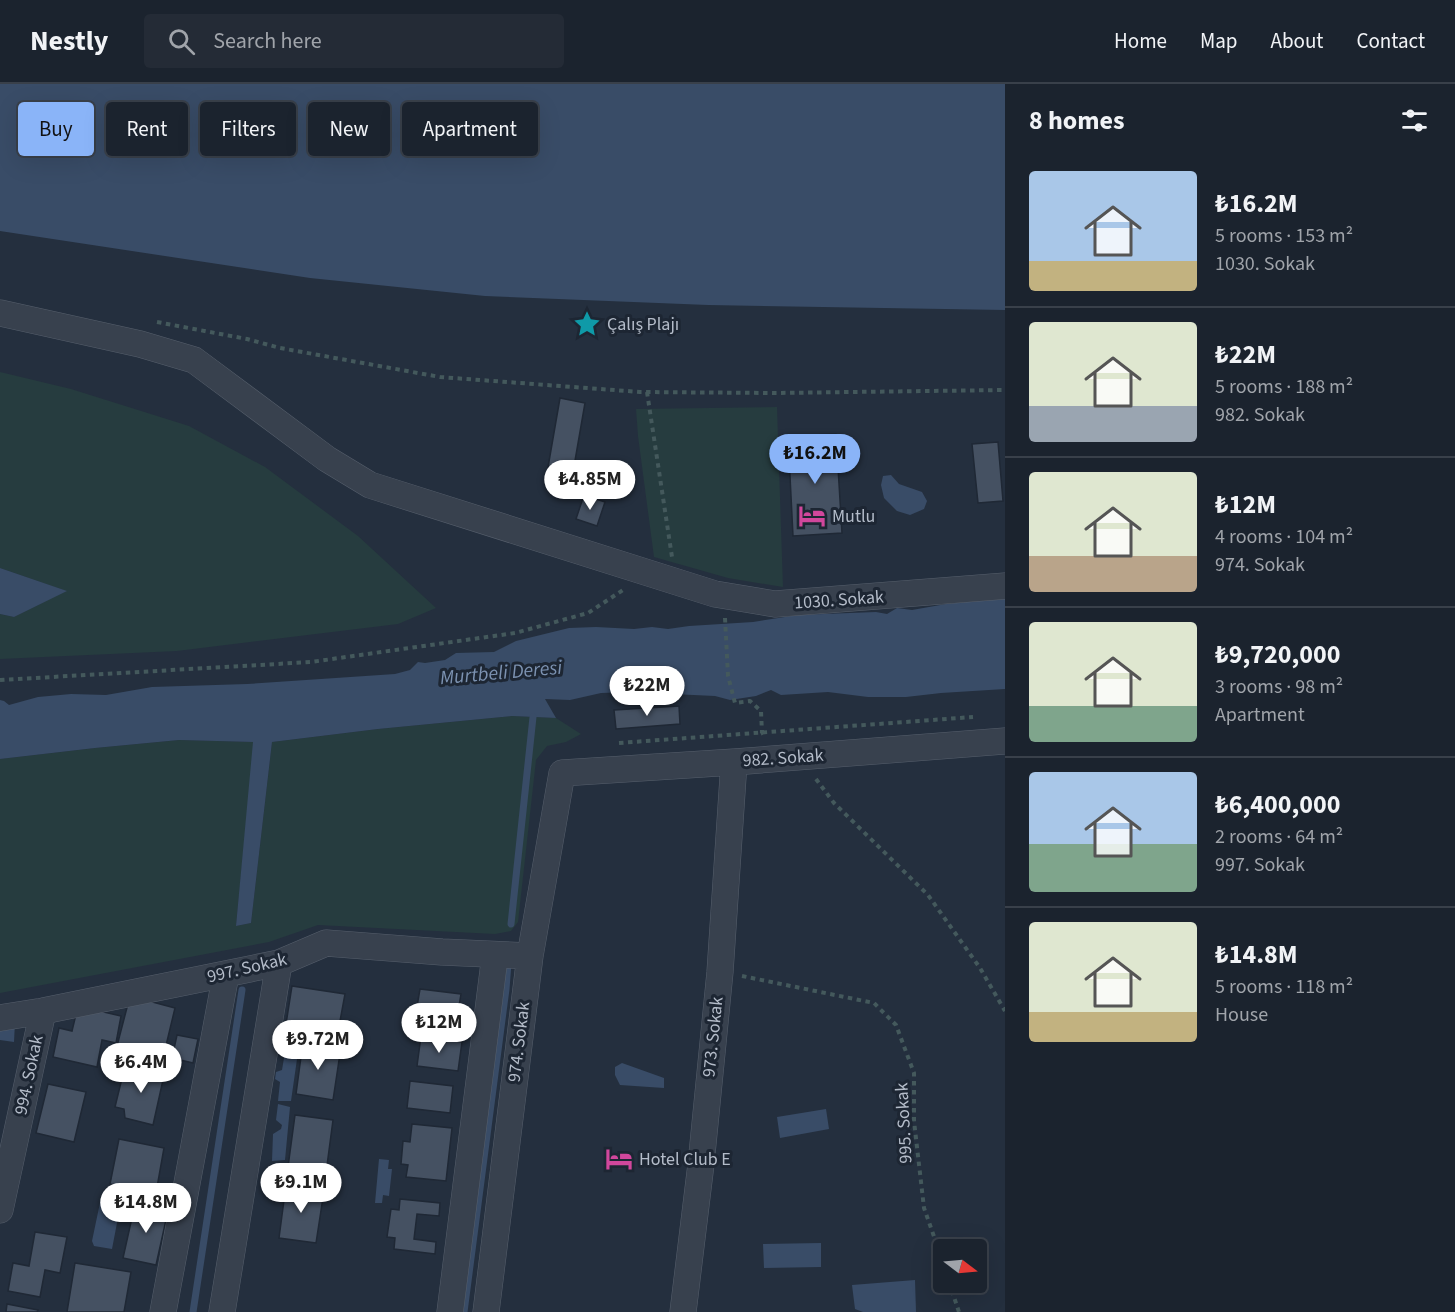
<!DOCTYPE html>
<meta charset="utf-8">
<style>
:root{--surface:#1b232e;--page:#242b36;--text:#f1f3f6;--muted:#a0a4aa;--line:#39404a;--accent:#8ab4f8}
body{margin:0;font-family:"Source Sans 3",sans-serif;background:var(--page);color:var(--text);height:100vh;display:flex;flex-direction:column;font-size:22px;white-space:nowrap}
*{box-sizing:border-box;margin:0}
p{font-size:20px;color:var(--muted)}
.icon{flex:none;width:33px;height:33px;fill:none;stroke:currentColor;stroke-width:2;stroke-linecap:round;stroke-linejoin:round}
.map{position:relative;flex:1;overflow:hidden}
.panel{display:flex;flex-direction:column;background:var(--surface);width:450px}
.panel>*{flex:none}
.guide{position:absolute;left:18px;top:18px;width:570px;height:54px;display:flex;gap:12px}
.needle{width:39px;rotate:106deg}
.fabs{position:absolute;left:933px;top:1155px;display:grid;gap:12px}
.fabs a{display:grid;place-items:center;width:54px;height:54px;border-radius:6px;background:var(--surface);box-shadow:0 6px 24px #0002,0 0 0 2px var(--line);font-size:30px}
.price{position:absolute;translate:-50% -51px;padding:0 14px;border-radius:21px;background:#fff;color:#222;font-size:20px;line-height:39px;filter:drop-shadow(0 2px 3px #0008)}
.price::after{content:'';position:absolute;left:50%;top:36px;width:18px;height:14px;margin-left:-9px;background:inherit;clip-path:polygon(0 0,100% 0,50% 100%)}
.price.on{background:var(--accent);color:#111}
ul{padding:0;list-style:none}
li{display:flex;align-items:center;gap:18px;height:150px;padding:0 24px}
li+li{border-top:2px solid var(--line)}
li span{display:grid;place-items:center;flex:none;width:168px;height:120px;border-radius:6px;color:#555}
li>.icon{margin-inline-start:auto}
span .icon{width:72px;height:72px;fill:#fffc;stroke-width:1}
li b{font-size:26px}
h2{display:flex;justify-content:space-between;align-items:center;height:72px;padding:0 24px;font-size:26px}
.tag{padding:0 21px;border-radius:6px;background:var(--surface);box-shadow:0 6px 24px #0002,0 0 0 2px var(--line);font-size:21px;line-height:54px}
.tag.on{background:var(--accent);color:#111}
header{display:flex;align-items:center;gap:36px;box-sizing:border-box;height:84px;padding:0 30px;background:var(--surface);border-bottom:2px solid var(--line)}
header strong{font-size:28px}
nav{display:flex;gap:33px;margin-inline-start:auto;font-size:21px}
.search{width:420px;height:54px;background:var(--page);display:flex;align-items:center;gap:15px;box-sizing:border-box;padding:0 21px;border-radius:6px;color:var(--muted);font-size:22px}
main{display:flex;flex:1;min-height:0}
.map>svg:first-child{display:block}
</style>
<header>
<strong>Nestly</strong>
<div class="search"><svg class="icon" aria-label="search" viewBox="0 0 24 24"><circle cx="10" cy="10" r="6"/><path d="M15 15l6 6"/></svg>Search here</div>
<nav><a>Home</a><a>Map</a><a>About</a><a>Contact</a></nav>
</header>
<main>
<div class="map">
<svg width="1005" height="1228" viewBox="0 0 1005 1228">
<rect width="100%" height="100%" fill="#242f3e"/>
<path fill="#263c3f" d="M 0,288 L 71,305 L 189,342 L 265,383 L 358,452 L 436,524 L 398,540 L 177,567 L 0,575 L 0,530 L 14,533 L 66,507 L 0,484 Z
M 777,323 L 783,503 L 728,494 L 654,473 L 638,352 L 636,325 Z
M 512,632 L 556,634 L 581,650 L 566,658 L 547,662 L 536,676 L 518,838 L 511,847 L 495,850 L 318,841 L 269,858 L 0,909 L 0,675 L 95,664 L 179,656 L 254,658 L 236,842 L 251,839 L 272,658 L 378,645 Z"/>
<path fill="#394c67" d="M 0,0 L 1005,0 L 1005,226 L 708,221 L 485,212 L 310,194 L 0,147 Z
M 891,391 L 899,400 L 922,408 L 927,417 L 924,425 L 910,431 L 897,427 L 884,414 L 881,401 L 883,392 Z
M 0,484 L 67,507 L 14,533 L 0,530 Z
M 1005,514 L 1005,605 L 941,609 L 906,613 L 868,613 L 828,608 L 781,611 L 771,606 L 756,612 L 730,616 L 715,612 L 629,608 L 601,609 L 570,616 L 545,615 L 556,634 L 512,632 L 378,645 L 272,658 L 251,839 L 236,842 L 253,658 L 179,656 L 95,664 L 0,675 L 0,616 L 4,617 L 9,621 L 38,613 L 71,610 L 106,611 L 152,603 L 247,600 L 395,590 L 410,586 L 418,578 L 425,579 L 445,576 L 456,569 L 494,568 L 516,557 L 569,544 L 596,543 L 634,545 L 652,543 L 668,545 L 689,542 L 753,538 L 798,531 L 876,528 L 887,530 L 897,524 L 912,526 L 946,520 Z
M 15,938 L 14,958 L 0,956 L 0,941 Z
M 289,959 L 294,961 L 298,968 L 291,1017 L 278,1017 L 280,998 L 275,995 L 276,988 L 282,986 L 286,962 Z
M 622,979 L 664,994 L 664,1004 L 620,1001 L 615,991 L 615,983 Z
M 278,1020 L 290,1023 L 285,1076 L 272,1077 L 273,1050 L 281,1045 L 282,1041 L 276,1036 Z
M 826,1025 L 829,1045 L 780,1054 L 777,1033 Z
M 379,1075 L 389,1076 L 388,1085 L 392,1085 L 389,1112 L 383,1111 L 382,1119 L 375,1119 Z
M 101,1114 L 121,1118 L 112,1165 L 94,1162 L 92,1157 Z
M 821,1159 L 821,1183 L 764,1184 L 763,1160 Z
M 915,1196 L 916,1228 L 863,1228 L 855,1225 L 852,1201 Z"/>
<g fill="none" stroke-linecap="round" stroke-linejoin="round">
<path stroke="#394c67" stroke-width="7" d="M 511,840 L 533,633
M 193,1228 L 242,906
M 464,1228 L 506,905 L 508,879"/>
</g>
<path fill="#455162" stroke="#1f2835" stroke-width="1.5" d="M 560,314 L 585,319 L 572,394 L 547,389 Z
M 836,350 L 842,449 L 793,452 L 788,352 Z
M 998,358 L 1003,417 L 978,419 L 972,360 Z
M 584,411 L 605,418 L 597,442 L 576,435 Z
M 679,622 L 680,640 L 616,645 L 614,626 Z
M 292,902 L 345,910 L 338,948 L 286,940 Z
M 420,905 L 461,910 L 456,940 L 415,934 Z
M 130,912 L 175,924 L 163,974 L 117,962 Z
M 78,922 L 121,932 L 116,959 L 102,956 L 97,983 L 53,973 L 59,944 L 72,947 Z
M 177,951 L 198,955 L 193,979 L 172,974 Z
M 421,952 L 462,958 L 458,987 L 417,982 Z
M 303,958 L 341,963 L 333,1016 L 296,1010 Z
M 134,980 L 165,987 L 153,1041 L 125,1034 L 124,1025 L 115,1023 L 123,990 L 132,992 Z
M 410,997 L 453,1002 L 450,1029 L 407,1024 Z
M 48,1000 L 86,1008 L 74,1058 L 36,1049 Z
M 295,1031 L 333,1036 L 326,1089 L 288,1083 Z
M 412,1040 L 452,1044 L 446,1097 L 406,1093 L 408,1081 L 401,1080 L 403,1057 L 410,1058 Z
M 119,1055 L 164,1064 L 156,1109 L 110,1100 Z
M 286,1101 L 324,1107 L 316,1159 L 279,1154 Z
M 400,1115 L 440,1119 L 439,1132 L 417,1130 L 414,1155 L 436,1158 L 435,1170 L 394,1165 L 395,1154 L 387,1153 L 391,1125 L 399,1126 Z
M 135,1120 L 168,1127 L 156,1181 L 123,1174 Z
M 35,1148 L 67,1153 L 60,1189 L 45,1186 L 40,1213 L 8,1207 L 13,1179 L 29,1182 Z
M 75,1179 L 131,1188 L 124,1228 L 67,1228 Z
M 7,1220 L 38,1226 L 37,1228 L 6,1228 Z"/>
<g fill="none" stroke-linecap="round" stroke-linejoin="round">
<defs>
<path id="minor" d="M 0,229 L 140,260 L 194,276 L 327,375 L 370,401 L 715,510 L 775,520 L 1005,502
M 0,934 L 43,927 L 279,879 L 326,859 L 442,868 L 530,872
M 0,1126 L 43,927
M 163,1228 L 226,890
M 222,1228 L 279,879
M 450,1228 L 495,871
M 486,1228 L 530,872 L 562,689 L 734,678 L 1005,657
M 683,1228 L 701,1080 L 720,888 L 734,678"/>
</defs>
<use href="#minor" stroke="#565f6c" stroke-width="27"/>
<path stroke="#44595c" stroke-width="4" stroke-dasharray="4.5 4.5" stroke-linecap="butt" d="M 157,238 L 247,255 L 280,264 L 440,293 L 640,308 L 775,309 L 1005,306
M 647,308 L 672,473
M 725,534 L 728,592 L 735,619 L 750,617 L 761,627 L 762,649 L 760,650
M 0,596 L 311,578 L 515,549 L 588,529 L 623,506
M 619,659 L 973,633
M 816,695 L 834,719 L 928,811 L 980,884 L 1005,927
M 742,892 L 874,919 L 896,941 L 914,989 L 914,1037 L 924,1124 L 944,1181
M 949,1198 L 959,1228"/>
<use href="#minor" stroke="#38414e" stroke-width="26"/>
</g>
<defs>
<symbol id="sight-bare" viewBox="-9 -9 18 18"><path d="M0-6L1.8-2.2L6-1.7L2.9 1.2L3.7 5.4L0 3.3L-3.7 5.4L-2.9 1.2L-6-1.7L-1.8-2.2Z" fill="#0f9aa8" stroke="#1d2633" stroke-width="2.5" paint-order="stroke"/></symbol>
<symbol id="hotel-bare" viewBox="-9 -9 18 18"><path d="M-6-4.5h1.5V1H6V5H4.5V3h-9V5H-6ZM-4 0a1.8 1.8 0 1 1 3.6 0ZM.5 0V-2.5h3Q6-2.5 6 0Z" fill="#d1479c" stroke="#1d2633" stroke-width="2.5" paint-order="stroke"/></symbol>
</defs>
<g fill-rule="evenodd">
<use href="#sight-bare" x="568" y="221" width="38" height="38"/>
<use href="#hotel-bare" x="793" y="413" width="38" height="38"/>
<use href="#hotel-bare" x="600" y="1056" width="38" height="38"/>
</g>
<g text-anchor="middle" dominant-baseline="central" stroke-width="6" stroke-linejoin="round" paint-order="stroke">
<g font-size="18" fill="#b4bcc9" stroke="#1d2633" text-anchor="start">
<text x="607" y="240">Çalış Plajı</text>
<text x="832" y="432">Mutlu</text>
<text x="639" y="1075">Hotel Club E</text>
</g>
<g font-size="18" fill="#b4bcc9" stroke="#1d2633">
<text transform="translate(839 516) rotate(-4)">1030. Sokak</text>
<text transform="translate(783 674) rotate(-4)">982. Sokak</text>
<text transform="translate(247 884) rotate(-13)">997. Sokak</text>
<text transform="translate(713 953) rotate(-84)">973. Sokak</text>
<text transform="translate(519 958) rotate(-83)">974. Sokak</text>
<text transform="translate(29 991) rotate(-78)">994. Sokak</text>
<text transform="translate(904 1039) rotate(-93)">995. Sokak</text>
</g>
<g font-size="20" font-style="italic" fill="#7c92b1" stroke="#1d2633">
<text transform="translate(501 589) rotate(-5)">Murtbeli Deresi</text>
</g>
</g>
</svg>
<div class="fabs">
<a><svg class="needle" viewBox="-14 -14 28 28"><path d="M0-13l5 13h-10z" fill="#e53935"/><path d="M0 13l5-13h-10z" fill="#a0a4aa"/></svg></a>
</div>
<b class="price on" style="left:815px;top:401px">₺16.2M</b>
<b class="price" style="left:590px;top:427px">₺4.85M</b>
<b class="price" style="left:647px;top:633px">₺22M</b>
<b class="price" style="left:439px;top:970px">₺12M</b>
<b class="price" style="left:318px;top:987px">₺9.72M</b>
<b class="price" style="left:141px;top:1010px">₺6.4M</b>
<b class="price" style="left:301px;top:1130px">₺9.1M</b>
<b class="price" style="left:146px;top:1150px">₺14.8M</b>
<div class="guide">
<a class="tag on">Buy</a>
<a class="tag">Rent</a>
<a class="tag">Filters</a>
<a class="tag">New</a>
<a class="tag">Apartment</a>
</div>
</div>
<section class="panel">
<h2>8 homes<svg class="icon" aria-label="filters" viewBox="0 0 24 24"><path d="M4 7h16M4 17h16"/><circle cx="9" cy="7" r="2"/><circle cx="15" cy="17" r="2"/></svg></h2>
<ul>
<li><span style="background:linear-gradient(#a9c7e8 75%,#c2b280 0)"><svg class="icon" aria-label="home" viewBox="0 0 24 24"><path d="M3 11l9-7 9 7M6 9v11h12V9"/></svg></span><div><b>₺16.2M</b><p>5 rooms · 153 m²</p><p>1030. Sokak</p></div></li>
<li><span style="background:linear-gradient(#dfe7d0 70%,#9aa5b1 0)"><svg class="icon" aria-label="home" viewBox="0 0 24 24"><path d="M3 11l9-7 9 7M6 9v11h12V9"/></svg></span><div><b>₺22M</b><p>5 rooms · 188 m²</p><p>982. Sokak</p></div></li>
<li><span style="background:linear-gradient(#dfe7d0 70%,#b9a48a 0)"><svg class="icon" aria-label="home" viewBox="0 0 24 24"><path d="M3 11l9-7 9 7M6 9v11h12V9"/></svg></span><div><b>₺12M</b><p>4 rooms · 104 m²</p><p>974. Sokak</p></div></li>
<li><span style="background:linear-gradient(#dfe7d0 70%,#7fa58c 0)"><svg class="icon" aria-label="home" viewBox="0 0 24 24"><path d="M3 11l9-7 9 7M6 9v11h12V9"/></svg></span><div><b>₺9,720,000</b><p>3 rooms · 98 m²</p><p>Apartment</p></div></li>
<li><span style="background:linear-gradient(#a9c7e8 60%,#7fa58c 0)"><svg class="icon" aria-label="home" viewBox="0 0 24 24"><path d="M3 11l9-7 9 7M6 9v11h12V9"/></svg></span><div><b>₺6,400,000</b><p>2 rooms · 64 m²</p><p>997. Sokak</p></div></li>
<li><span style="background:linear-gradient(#dfe7d0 75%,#c2b280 0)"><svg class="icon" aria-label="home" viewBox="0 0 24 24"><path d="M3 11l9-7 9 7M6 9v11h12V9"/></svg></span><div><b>₺14.8M</b><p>5 rooms · 118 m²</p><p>House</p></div></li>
</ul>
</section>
</main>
